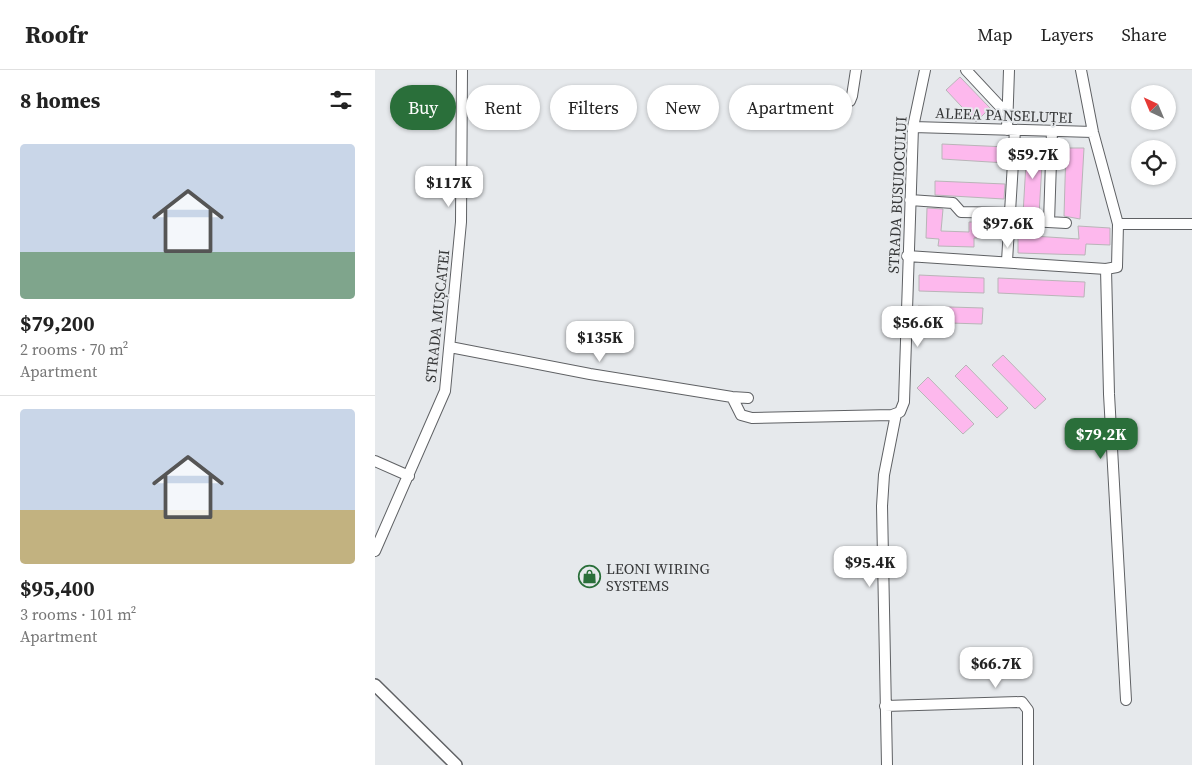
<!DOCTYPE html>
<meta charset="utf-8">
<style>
:root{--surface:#fff;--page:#f6f6f6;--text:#222;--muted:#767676;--line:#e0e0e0;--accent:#2a6f3a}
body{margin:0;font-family:"Source Serif 4",serif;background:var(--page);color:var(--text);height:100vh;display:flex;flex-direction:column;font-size:19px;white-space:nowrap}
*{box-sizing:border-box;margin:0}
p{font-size:16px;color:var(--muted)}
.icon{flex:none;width:28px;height:28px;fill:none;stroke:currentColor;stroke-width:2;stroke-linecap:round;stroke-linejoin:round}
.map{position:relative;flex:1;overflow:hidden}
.drawer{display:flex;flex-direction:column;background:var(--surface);width:375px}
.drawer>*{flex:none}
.guide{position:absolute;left:15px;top:15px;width:475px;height:45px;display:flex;gap:10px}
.needle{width:32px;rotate:316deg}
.fabs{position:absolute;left:756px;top:15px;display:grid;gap:10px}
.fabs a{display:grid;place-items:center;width:45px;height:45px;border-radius:50%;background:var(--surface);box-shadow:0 1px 4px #0004;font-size:25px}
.price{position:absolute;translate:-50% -42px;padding:0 11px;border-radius:10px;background:#fff;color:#222;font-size:16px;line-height:32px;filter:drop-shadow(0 1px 2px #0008)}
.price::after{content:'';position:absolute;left:50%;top:30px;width:15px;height:11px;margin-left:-8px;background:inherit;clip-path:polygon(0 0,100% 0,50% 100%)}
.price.on{background:var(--accent);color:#fff}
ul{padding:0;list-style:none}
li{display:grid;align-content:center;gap:10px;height:265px;padding:0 20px}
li+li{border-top:1px solid var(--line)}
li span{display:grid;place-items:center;height:155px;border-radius:5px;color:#555}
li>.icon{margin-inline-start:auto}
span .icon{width:90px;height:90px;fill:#fffc;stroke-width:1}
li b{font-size:21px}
h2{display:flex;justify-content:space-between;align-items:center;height:60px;padding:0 20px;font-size:21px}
.pill{padding:0 18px;border-radius:22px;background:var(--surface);box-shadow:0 1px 4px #0004;font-size:18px;line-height:45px}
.pill.on{background:var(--accent);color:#fff}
header{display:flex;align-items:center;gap:30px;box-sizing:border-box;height:70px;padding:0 25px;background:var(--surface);border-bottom:1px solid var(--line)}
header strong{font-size:24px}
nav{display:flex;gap:28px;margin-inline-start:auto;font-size:18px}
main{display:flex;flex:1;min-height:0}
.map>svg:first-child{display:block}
</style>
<header>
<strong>Roofr</strong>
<nav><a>Map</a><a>Layers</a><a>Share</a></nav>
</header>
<main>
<section class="drawer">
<h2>8 homes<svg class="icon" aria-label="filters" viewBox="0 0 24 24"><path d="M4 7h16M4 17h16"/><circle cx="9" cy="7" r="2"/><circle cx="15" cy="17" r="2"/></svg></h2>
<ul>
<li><span style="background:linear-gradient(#c9d6e8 70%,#7fa58c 0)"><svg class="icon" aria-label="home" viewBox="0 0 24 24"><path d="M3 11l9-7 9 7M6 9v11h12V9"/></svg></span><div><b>$79,200</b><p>2 rooms · 70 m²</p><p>Apartment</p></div></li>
<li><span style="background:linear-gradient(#c9d6e8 65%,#c2b280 0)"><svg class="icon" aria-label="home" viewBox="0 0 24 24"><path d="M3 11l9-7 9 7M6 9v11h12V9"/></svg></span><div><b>$95,400</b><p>3 rooms · 101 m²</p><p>Apartment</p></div></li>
</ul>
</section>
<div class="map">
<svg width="817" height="695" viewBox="0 0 817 695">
<rect width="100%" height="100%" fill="#e6e9ec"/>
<path fill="#fdb8ed" stroke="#b9b5b8" d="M 585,7 L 615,38 L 601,52 L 571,20 Z
M 567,74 L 632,77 L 631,93 L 567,89 Z
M 652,76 L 668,76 L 664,145 L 648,144 Z
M 691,78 L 709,78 L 705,149 L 689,146 Z
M 560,111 L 630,114 L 629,129 L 560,125 Z
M 552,138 L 568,139 L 566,161 L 594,162 L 594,152 L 627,152 L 627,167 L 599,168 L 599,177 L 563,176 L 564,169 L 551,168 Z
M 703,156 L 735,158 L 735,175 L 711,174 L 710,185 L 643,183 L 643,165 L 704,169 Z
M 544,205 L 609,208 L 609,223 L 544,221 Z
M 623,208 L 710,212 L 709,227 L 623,223 Z
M 543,236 L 608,238 L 607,254 L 542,252 Z
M 628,285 L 671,329 L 660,339 L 617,295 Z
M 591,295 L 633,338 L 622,348 L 580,306 Z
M 553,307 L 599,354 L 588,364 L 542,318 Z"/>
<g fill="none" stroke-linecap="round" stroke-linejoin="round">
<defs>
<path id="minor" d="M 591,0 L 633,45
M 706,0 L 718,62 L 743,154 L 742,197 L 731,199 L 734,324 L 751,630
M 475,31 L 477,26 L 481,0
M 538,57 L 718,62
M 632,60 L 634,0
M 535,130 L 578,133 L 586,142 L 636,143
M 636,150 L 691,153
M 674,152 L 677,61
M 743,154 L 817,154
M 532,186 L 731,199
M 632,191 L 640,60
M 75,277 L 215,304 L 357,327 L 373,328
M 357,327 L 366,345 L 377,348 L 517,345 L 525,342 L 529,332 L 538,57 L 550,0
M 0,391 L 34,406
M 0,481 L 70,321 L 86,152 L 87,0
M 510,636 L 647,632 L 653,640 L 653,695
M 512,695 L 507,436 L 509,405 L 521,344"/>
<path id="tertiary" d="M 0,615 L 81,695"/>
</defs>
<use href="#minor" stroke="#5f6164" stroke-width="12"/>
<use href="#tertiary" stroke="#5f6164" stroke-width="14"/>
<use href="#minor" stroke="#fff" stroke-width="10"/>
<use href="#tertiary" stroke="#fff" stroke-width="11"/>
</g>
<defs>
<symbol id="shop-ring" viewBox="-11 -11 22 22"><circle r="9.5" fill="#e6e9ec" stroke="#2a6f3a" stroke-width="1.5"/><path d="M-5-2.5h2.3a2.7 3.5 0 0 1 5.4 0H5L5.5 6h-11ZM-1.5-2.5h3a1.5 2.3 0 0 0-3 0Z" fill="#2a6f3a"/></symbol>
</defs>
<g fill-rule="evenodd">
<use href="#shop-ring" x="202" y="494" width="25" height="25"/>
</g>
<g text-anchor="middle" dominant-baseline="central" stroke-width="4" stroke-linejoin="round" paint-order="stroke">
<g font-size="15" fill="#373839" stroke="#e6e9ec">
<text transform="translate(629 45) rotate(2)">ALEEA PANSELUȚEI</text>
<text transform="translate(522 125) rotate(-87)">STRADA BUSUIOCULUI</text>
<text transform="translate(62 246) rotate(-84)">STRADA MUȘCATEI</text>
</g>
<g font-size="15" fill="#373839" stroke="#e6e9ec" text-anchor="start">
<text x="231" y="498">LEONI WIRING<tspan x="231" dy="17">SYSTEMS</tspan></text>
</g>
</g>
</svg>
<div class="fabs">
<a><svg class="needle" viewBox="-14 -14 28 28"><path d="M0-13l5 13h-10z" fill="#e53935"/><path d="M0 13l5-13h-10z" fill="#767676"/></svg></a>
<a><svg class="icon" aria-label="locate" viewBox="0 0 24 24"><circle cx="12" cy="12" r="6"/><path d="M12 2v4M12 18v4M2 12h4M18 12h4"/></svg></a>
</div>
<b class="price" style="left:658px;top:110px">$59.7K</b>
<b class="price" style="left:74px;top:138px">$117K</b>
<b class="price" style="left:633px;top:179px">$97.6K</b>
<b class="price" style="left:543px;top:278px">$56.6K</b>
<b class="price" style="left:225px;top:293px">$135K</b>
<b class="price on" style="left:726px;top:390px">$79.2K</b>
<b class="price" style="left:495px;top:518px">$95.4K</b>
<b class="price" style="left:621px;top:619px">$66.7K</b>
<div class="guide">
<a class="pill on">Buy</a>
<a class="pill">Rent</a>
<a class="pill">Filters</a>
<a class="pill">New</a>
<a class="pill">Apartment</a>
</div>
</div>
</main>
